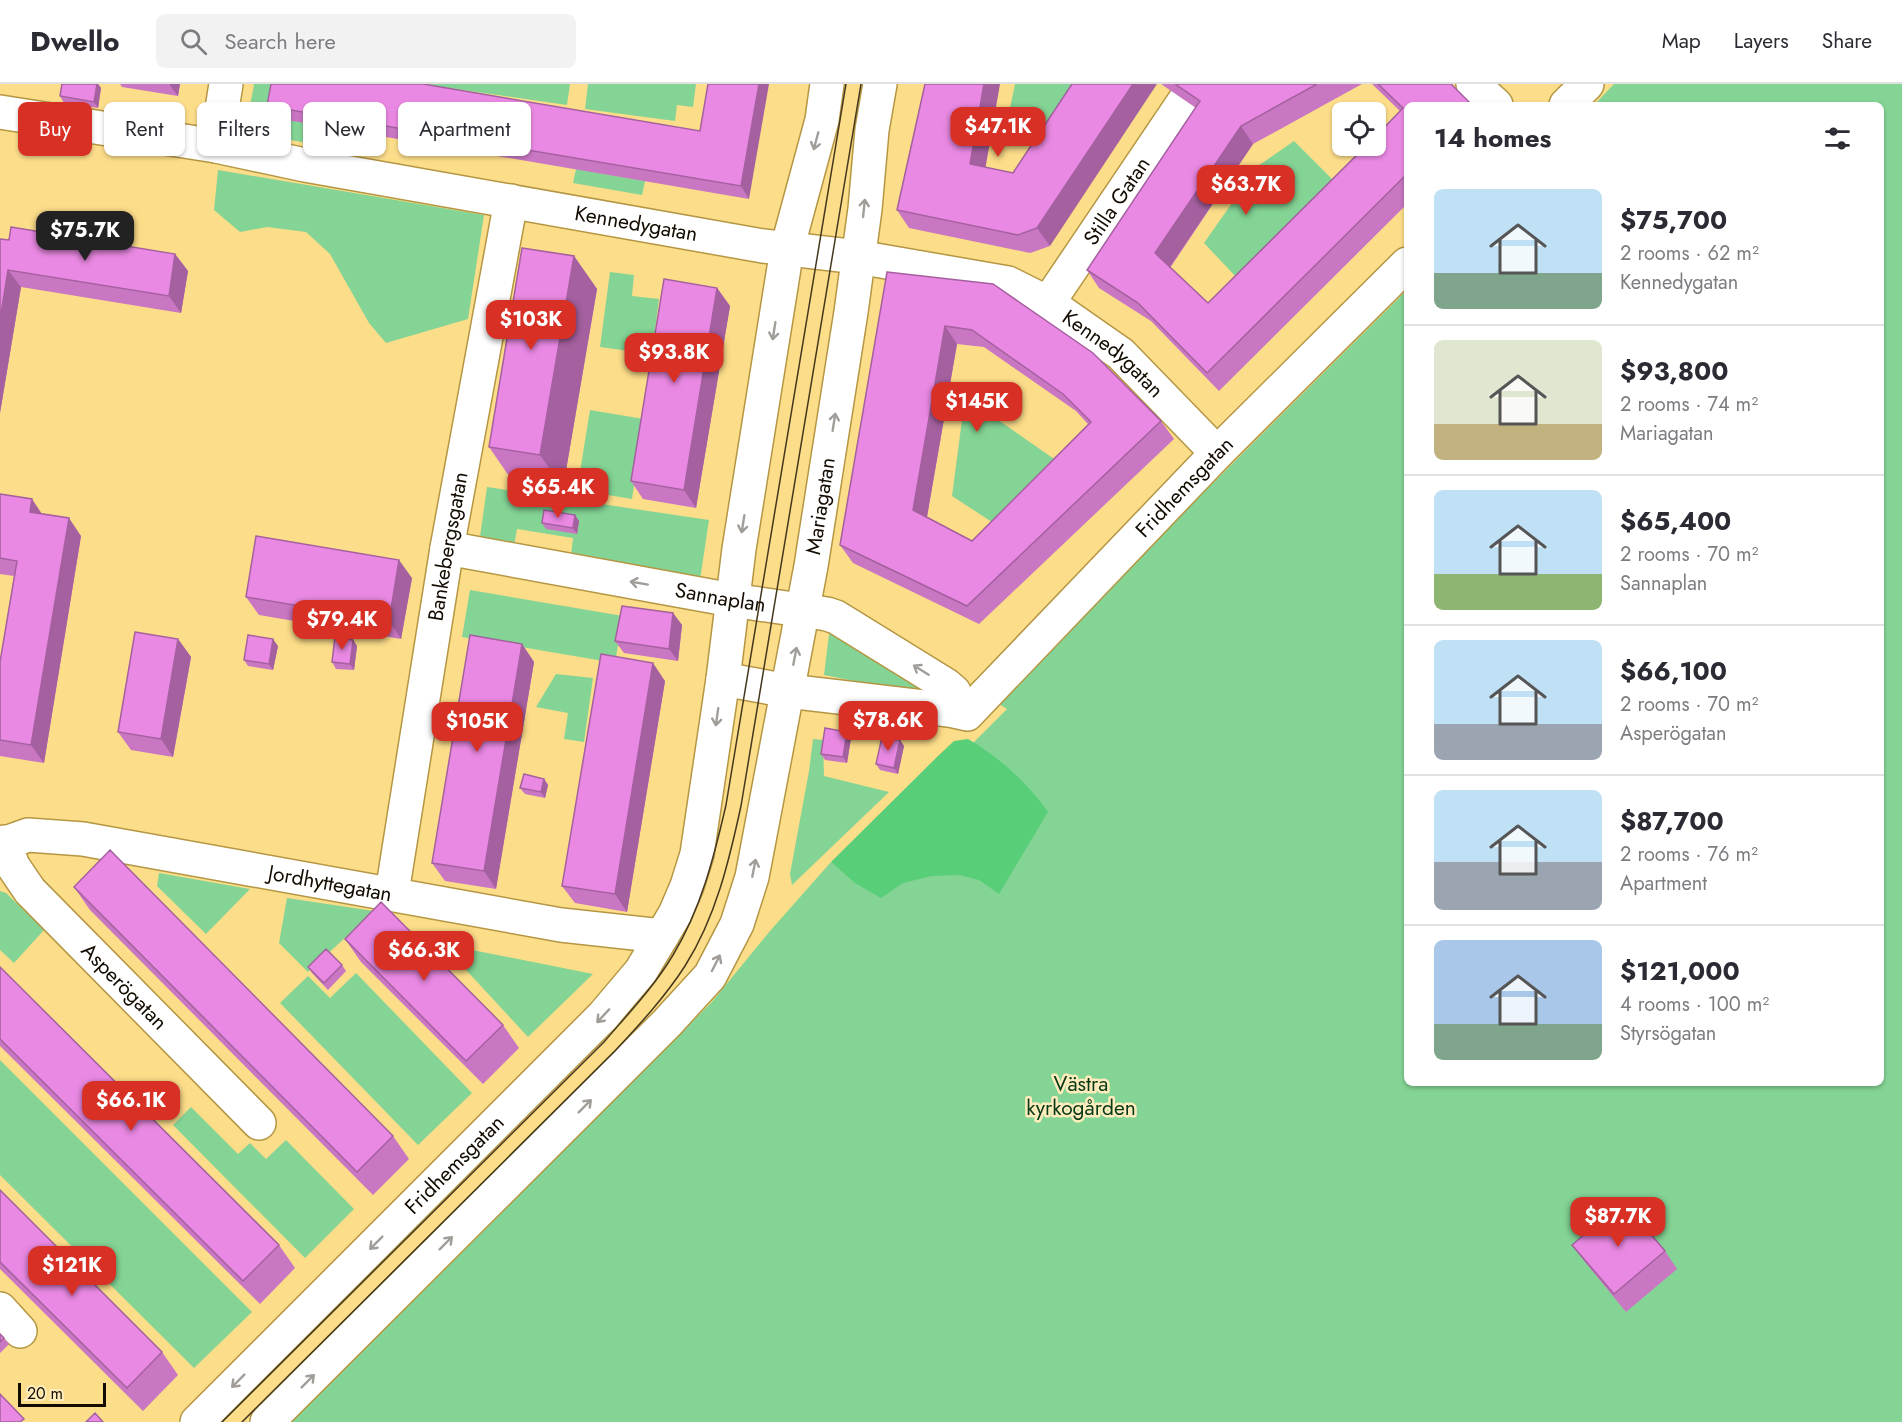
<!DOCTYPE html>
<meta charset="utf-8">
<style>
:root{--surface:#fff;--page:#f2f2f3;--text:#2b2b33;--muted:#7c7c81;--line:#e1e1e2;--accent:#d93025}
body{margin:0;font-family:Jost,sans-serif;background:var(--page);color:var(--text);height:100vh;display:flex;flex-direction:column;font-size:22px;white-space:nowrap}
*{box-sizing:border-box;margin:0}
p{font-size:20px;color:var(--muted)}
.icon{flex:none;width:33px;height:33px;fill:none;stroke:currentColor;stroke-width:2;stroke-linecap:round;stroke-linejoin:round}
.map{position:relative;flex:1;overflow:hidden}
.sheet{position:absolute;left:1404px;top:18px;width:480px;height:984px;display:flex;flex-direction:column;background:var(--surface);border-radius:9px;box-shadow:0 2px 4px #0004}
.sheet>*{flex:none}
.hud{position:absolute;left:18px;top:18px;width:570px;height:54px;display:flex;gap:12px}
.buttons{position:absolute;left:1332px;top:18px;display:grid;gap:12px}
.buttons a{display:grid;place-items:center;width:54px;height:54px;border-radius:9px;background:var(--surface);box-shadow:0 2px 4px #0004;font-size:30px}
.scale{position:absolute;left:18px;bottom:15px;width:88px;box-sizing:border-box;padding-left:6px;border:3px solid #140b00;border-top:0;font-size:16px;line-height:21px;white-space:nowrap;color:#140b00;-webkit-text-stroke:4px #feecbc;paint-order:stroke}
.price{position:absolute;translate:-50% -51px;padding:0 14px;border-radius:12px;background:var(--accent);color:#fff;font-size:20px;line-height:39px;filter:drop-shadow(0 2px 3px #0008)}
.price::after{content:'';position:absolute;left:50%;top:36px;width:18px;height:14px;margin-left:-9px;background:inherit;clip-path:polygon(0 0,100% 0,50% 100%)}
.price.on{background:#222;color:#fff}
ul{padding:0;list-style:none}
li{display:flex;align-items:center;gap:18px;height:150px;padding:0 30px}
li+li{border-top:2px solid var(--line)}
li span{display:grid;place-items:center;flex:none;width:168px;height:120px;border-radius:9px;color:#555}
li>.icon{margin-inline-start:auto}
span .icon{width:72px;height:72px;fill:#fffc;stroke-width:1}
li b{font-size:26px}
h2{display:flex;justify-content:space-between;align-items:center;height:72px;padding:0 30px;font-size:26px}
.chip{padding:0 21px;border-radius:9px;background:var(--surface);box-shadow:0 2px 4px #0004;font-size:21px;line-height:54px}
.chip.on{background:var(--accent);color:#fff}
header{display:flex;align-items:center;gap:36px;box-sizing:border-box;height:84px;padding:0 30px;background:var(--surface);border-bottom:2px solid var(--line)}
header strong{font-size:28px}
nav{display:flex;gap:33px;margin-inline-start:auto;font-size:21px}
.search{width:420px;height:54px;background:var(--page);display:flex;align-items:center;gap:15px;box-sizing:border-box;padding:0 21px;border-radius:9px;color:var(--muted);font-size:22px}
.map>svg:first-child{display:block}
</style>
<header>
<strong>Dwello</strong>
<div class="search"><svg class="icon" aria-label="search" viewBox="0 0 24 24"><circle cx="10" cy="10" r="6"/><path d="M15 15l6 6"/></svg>Search here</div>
<nav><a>Map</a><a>Layers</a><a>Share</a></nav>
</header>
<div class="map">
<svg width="1902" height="1338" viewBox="0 0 1902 1338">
<rect width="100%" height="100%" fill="#fcdd8a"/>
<path fill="#84d495" d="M 254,0 L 281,0 L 358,48 L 354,67 L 256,50 C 243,37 252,17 254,0 Z
M 420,0 L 570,0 L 567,21 Z
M 588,0 L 696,0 L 693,23 L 677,21 L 675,37 L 585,25 Z
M 1015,0 L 1074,0 L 1042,49 L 1006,43 Z
M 1614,0 L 1902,0 L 1902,1338 L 287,1338 L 711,919 L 770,847 L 831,778 L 844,788 L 1007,625 L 994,617 L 1407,206 L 1407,999 L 1881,999 L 1881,21 L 1594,21 Z
M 1294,57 L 1336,99 L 1239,196 L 1204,159 L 1258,82 Z
M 576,85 L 645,97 L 642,111 L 573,99 Z
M 218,86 L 484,131 L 468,235 L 386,259 L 369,239 L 330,170 L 306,148 L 267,143 L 240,148 L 214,126 Z
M 610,188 L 634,191 L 632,212 L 659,215 L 652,270 L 600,263 Z
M 965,313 L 1060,379 L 998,442 L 952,412 Z
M 590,326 L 644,335 L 632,415 L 577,406 Z
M 487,403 L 709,436 L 700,496 L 570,480 L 573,454 L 517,445 L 513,468 L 479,460 Z
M 470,506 L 623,532 L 615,579 L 462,553 Z
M 835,549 L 927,596 L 924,611 L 824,591 L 829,550 Z
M 556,590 L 593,594 L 584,658 L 564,655 L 568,629 L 536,623 Z
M 813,655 L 823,656 L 824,692 L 889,708 L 792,801 L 790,790 L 809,687 Z
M 159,789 L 250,805 L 206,850 L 157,802 Z
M 0,807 L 6,809 L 44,846 L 14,879 L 0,866 Z
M 287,814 L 374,827 L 308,888 L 279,859 Z
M 442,860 L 593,890 L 528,953 Z
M 356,889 L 472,1009 L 418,1061 L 280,919 L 308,892 L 330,914 Z
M 0,976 L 252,1228 L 194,1284 L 0,1091 Z
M 191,1023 L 238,1070 L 250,1059 L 266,1075 L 286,1056 L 354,1125 L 305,1174 L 173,1041 Z"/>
<path fill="#59ce78" d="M 968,655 C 999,673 1028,699 1048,728 L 999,810 L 979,796 L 959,791 L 932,792 L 903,799 L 881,814 L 855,799 L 831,778 L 938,672 L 954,657 Z"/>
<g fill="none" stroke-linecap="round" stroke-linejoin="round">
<defs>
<g id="minor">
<path d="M 1473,0 L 1496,21"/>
<path d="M 1566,21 L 1587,0"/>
<path id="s1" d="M 0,28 L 216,62 L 305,81 L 763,162 L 858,173 L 1008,199 L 1048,219 L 1121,270 L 1217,369"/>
<path d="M 216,62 L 226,0"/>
<path id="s2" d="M 1048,219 L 1185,16"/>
<path id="s3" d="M 447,464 L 732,516 L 827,530 L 836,533 L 946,601 L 954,608 L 953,619 L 949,626"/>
<path id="s4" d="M 723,595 L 788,607 L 949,626 L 967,630 L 1217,369 L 1407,180"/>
<path id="s5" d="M 4,758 L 13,782 L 30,807 L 259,1039"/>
<path id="s6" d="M 0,761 L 28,751 L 83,755 L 561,841 L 662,852"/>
<path id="s7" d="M 392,809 L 447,464 L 511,117"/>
<path d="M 0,1225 L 20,1247"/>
<path id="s8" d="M 197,1338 L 603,932 L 641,887 L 675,830 L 687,802 L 697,770 L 723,595 L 739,465 L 787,165 L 822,36 L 827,0"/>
<path id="s9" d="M 267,1338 L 667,939 L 710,892 L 737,840 L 752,793 L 811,482 L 851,228 L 865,125 L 872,46 L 880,0"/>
</g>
</defs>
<use href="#minor" stroke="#b49643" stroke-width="36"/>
<use href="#minor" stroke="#fff" stroke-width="33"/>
<path stroke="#45381d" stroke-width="1.5" d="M 222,1338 L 604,958 C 628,930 654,903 673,871 C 701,825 714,773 726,721 L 846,0
M 242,1338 L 615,967 C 640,940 665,913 685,882 C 716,833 729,777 741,722 L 861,0"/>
</g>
<path fill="#c976c3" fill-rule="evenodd" d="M 62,0 L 98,0 L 101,4 L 98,24 L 64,19 L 60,12 Z
M 120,0 L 180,0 L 178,12 L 122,3 Z
M 708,0 L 749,115 L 275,34 L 267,22 L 700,47 Z
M 1161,0 L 1362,0 L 1253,60 L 1170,184 L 1208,219 L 1400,27 L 1372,0 L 1451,0 L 1407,21 L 1407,120 L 1219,307 L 1151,237 L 1099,204 L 1087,186 L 1196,24 Z
M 985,83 L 1013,89 L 1050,162 L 1030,169 L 909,144 L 897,126 Z
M 9,156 L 175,170 L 188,187 L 181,229 L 21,203 L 0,329 Z
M 574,172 L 597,205 L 563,404 L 511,395 L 489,363 Z
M 887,188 L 1161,337 L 1174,355 L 979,540 L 853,479 L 840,461 ZM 957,260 L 984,263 L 1076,327 L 1088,340 L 972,457 L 927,433 Z
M 717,204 L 730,222 L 696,424 L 643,415 L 631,397 Z
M 0,410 L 42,430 L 81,452 L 44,679 L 0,672 L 0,578 L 14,492 L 0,490 Z
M 575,431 L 579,437 L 577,450 L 546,445 L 542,439 Z
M 412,494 L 401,555 L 259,531 L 246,513 Z
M 673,529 L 682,541 L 678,577 L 624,569 L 615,557 Z
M 178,555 L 191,573 L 173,673 L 131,666 L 118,648 Z
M 353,556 L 357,562 L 354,586 L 336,585 L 332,578 Z
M 522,560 L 534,578 L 496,805 L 445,797 L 432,779 Z
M 278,562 L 273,586 L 248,582 L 244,576 Z
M 665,597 L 627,828 L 575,819 L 562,802 Z
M 847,648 L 851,654 L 847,679 L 825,676 L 821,670 Z
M 900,656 L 904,662 L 898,690 L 880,686 L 876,680 Z
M 544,695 L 548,701 L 545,714 L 525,710 L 520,704 Z
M 74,803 L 393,1052 L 409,1075 L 373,1111 L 90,826 Z
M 345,855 L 503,941 L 519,964 L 483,1000 L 361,878 Z
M 342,881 L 346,887 L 328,906 L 312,889 L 308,883 Z
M 0,883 L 279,1161 L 295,1184 L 260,1220 L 0,962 Z
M 0,1106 L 162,1268 L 178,1291 L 143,1327 L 0,1185 Z
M 1572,1161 L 1665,1167 L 1677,1185 L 1626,1228 L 1585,1178 Z
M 0,1250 L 9,1260 L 0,1269 Z"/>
<path fill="#a4609f" d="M 97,0 L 98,0 L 101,4 L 98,24 L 94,18 Z
M 169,0 L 180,0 L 178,12 Z
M 759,0 L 769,0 L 749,115 L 741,102 Z
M 984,0 L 1000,0 L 983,98 L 970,80 Z
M 1133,0 L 1157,0 L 1050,162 L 1037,144 Z
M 1241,42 L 1253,60 L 1167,187 L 1155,169 Z
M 175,170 L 188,187 L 181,229 L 169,212 Z
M 574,172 L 597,205 L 563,404 L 540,371 Z
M 8,186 L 21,203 L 0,329 L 0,236 Z
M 717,204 L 730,222 L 696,424 L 684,406 Z
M 945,242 L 957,260 L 925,444 L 913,426 Z
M 32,415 L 44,433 L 30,428 Z
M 575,431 L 579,437 L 577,450 L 573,444 Z
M 69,434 L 81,452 L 44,679 L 31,661 Z
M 399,476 L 412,494 L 401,555 L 389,537 Z
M 673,529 L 682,541 L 678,577 L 669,565 Z
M 178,555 L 191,573 L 173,673 L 161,655 Z
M 273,555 L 278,562 L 273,586 L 269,580 Z
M 353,556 L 357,562 L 354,586 L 350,580 Z
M 522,560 L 534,578 L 496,805 L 484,787 Z
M 653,579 L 665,597 L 627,828 L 615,810 Z
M 847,648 L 851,654 L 847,679 L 843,673 Z
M 900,656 L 904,662 L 898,690 L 894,684 Z
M 544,695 L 548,701 L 545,714 L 541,708 Z"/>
<path fill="#ea89e3" stroke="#a4609f" stroke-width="1.5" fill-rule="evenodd" d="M 62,0 L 97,0 L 94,18 L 60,12 Z
M 271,0 L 423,0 L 700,47 L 708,0 L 759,0 L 741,102 L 267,22 Z
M 925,0 L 984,0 L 970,80 L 1013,89 L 1072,0 L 1133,0 L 1037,144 L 1018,151 L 897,126 Z
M 1175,0 L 1317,0 L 1241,42 L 1155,169 L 1208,219 L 1366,62 L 1376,62 L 1376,52 L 1403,24 L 1378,0 L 1451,0 L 1472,21 L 1407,21 L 1407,90 L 1207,289 L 1138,219 L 1087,186 L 1200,17 Z
M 11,143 L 175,170 L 169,212 L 8,186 L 0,236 L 0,155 L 9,156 Z
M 522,164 L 574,172 L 540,371 L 489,363 Z
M 887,188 L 993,200 L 1093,269 L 1161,337 L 967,522 L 840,461 ZM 945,242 L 972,246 L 1063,310 L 1091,338 L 972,457 L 913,426 Z
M 664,195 L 717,204 L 684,406 L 631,397 Z
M 0,410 L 32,415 L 30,428 L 69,434 L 31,661 L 0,656 L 0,578 L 17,477 L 0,474 Z
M 544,426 L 575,431 L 573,444 L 542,439 Z
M 256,452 L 399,476 L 389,537 L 246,513 Z
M 622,522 L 673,529 L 669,565 L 615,557 Z
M 135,548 L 178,555 L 161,655 L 118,648 Z
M 248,551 L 273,555 L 269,580 L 244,576 Z
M 470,551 L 522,560 L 484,787 L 432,779 Z
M 335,553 L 353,556 L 350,580 L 332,578 Z
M 601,570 L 653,579 L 615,810 L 562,802 Z
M 825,644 L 847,648 L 843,673 L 821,670 Z
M 882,653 L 900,656 L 894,684 L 876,680 Z
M 524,690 L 544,695 L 541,708 L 520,704 Z
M 110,766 L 393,1052 L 357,1088 L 74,803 Z
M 381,818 L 503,941 L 466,977 L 345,855 Z
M 326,865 L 342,881 L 324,899 L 308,883 Z
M 0,883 L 279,1161 L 243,1197 L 0,955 Z
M 0,1106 L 162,1268 L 127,1304 L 0,1178 Z
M 1623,1118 L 1665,1167 L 1614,1210 L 1572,1161 Z
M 0,1250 L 4,1254 L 0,1258 Z
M 0,1310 L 24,1335 L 20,1338 L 0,1338 Z
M 95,1329 L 103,1338 L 86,1338 Z"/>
<defs><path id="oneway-shaft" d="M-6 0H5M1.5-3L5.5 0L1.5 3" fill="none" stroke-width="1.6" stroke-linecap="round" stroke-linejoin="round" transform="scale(1.5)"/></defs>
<g stroke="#a19d99">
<use href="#oneway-shaft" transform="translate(816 57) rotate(105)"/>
<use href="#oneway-shaft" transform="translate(864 124) rotate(-84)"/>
<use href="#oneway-shaft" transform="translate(774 247) rotate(99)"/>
<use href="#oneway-shaft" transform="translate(834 338) rotate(-81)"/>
<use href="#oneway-shaft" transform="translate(743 440) rotate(99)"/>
<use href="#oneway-shaft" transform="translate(639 499) rotate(-170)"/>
<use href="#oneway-shaft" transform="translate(795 572) rotate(-79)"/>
<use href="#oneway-shaft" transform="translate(921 586) rotate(-148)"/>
<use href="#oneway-shaft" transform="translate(717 633) rotate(98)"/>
<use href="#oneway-shaft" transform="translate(754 784) rotate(-79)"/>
<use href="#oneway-shaft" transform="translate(716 879) rotate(-63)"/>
<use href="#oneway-shaft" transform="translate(603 932) rotate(133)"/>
<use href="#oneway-shaft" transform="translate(585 1022) rotate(-45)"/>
<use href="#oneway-shaft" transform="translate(376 1159) rotate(135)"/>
<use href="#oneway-shaft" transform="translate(446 1159) rotate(-45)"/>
<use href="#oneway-shaft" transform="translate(238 1297) rotate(135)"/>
<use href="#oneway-shaft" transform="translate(308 1297) rotate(-45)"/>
</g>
<g text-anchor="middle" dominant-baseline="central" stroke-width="5" stroke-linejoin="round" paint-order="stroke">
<g font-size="21" fill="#140b00" stroke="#feecbc">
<text stroke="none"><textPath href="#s2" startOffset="123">Stilla Gatan</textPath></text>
<text stroke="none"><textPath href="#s1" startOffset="646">Kennedygatan</textPath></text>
<text stroke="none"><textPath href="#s1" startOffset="1150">Kennedygatan</textPath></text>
<text stroke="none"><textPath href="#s4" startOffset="561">Fridhemsgatan</textPath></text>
<text stroke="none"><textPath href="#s9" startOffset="1114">Mariagatan</textPath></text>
<text stroke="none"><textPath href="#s7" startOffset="351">Bankebergsgatan</textPath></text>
<text stroke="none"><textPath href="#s3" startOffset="278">Sannaplan</textPath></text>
<text stroke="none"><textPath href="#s6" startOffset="336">Jordhyttegatan</textPath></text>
<text stroke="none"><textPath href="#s5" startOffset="190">Asperögatan</textPath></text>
<text stroke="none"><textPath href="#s8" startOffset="364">Fridhemsgatan</textPath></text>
</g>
<g font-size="21" fill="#073918" stroke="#feecbc">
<text x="1081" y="1000">Västra<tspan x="1081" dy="24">kyrkogården</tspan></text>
</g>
</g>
</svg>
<div class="buttons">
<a><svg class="icon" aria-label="locate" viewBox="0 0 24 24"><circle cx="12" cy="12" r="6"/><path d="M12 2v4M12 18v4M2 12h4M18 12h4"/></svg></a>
</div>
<div class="scale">20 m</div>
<b class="price" style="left:998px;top:74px">$47.1K</b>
<b class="price" style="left:1246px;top:132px">$63.7K</b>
<b class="price on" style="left:85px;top:178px">$75.7K</b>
<b class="price" style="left:531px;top:267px">$103K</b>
<b class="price" style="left:674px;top:300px">$93.8K</b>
<b class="price" style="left:977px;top:349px">$145K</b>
<b class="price" style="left:558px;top:435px">$65.4K</b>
<b class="price" style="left:342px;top:567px">$79.4K</b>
<b class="price" style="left:888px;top:668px">$78.6K</b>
<b class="price" style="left:477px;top:669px">$105K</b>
<b class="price" style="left:424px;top:898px">$66.3K</b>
<b class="price" style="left:131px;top:1048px">$66.1K</b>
<b class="price" style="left:1618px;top:1164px">$87.7K</b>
<b class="price" style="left:72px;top:1213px">$121K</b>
<div class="hud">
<a class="chip on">Buy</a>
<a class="chip">Rent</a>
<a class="chip">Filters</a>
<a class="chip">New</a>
<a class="chip">Apartment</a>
</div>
<section class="sheet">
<h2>14 homes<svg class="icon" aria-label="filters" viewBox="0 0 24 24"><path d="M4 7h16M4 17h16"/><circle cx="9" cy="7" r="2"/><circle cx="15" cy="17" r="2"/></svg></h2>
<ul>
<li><span style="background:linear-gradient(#bfe0f5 70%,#7fa58c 0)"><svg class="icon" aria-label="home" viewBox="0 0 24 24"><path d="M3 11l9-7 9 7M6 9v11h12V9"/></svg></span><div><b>$75,700</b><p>2 rooms · 62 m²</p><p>Kennedygatan</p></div></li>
<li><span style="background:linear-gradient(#dfe7d0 70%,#c2b280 0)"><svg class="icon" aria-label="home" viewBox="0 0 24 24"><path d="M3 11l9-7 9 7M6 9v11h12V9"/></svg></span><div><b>$93,800</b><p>2 rooms · 74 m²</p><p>Mariagatan</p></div></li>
<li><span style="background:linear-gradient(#bfe0f5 70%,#8fb573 0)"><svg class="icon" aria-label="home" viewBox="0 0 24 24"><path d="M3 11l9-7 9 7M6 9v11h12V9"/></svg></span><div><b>$65,400</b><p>2 rooms · 70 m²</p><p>Sannaplan</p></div></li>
<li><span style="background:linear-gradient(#bfe0f5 70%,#9aa5b1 0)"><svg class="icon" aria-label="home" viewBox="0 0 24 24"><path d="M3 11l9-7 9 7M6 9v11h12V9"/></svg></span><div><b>$66,100</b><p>2 rooms · 70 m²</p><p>Asperögatan</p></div></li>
<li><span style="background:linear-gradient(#bfe0f5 60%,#9aa5b1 0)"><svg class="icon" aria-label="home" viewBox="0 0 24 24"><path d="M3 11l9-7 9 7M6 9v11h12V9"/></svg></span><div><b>$87,700</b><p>2 rooms · 76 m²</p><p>Apartment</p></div></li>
<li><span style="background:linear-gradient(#a9c7e8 70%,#7fa58c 0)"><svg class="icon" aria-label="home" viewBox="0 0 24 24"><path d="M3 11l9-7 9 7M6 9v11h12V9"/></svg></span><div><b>$121,000</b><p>4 rooms · 100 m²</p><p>Styrsögatan</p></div></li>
</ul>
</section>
</div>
